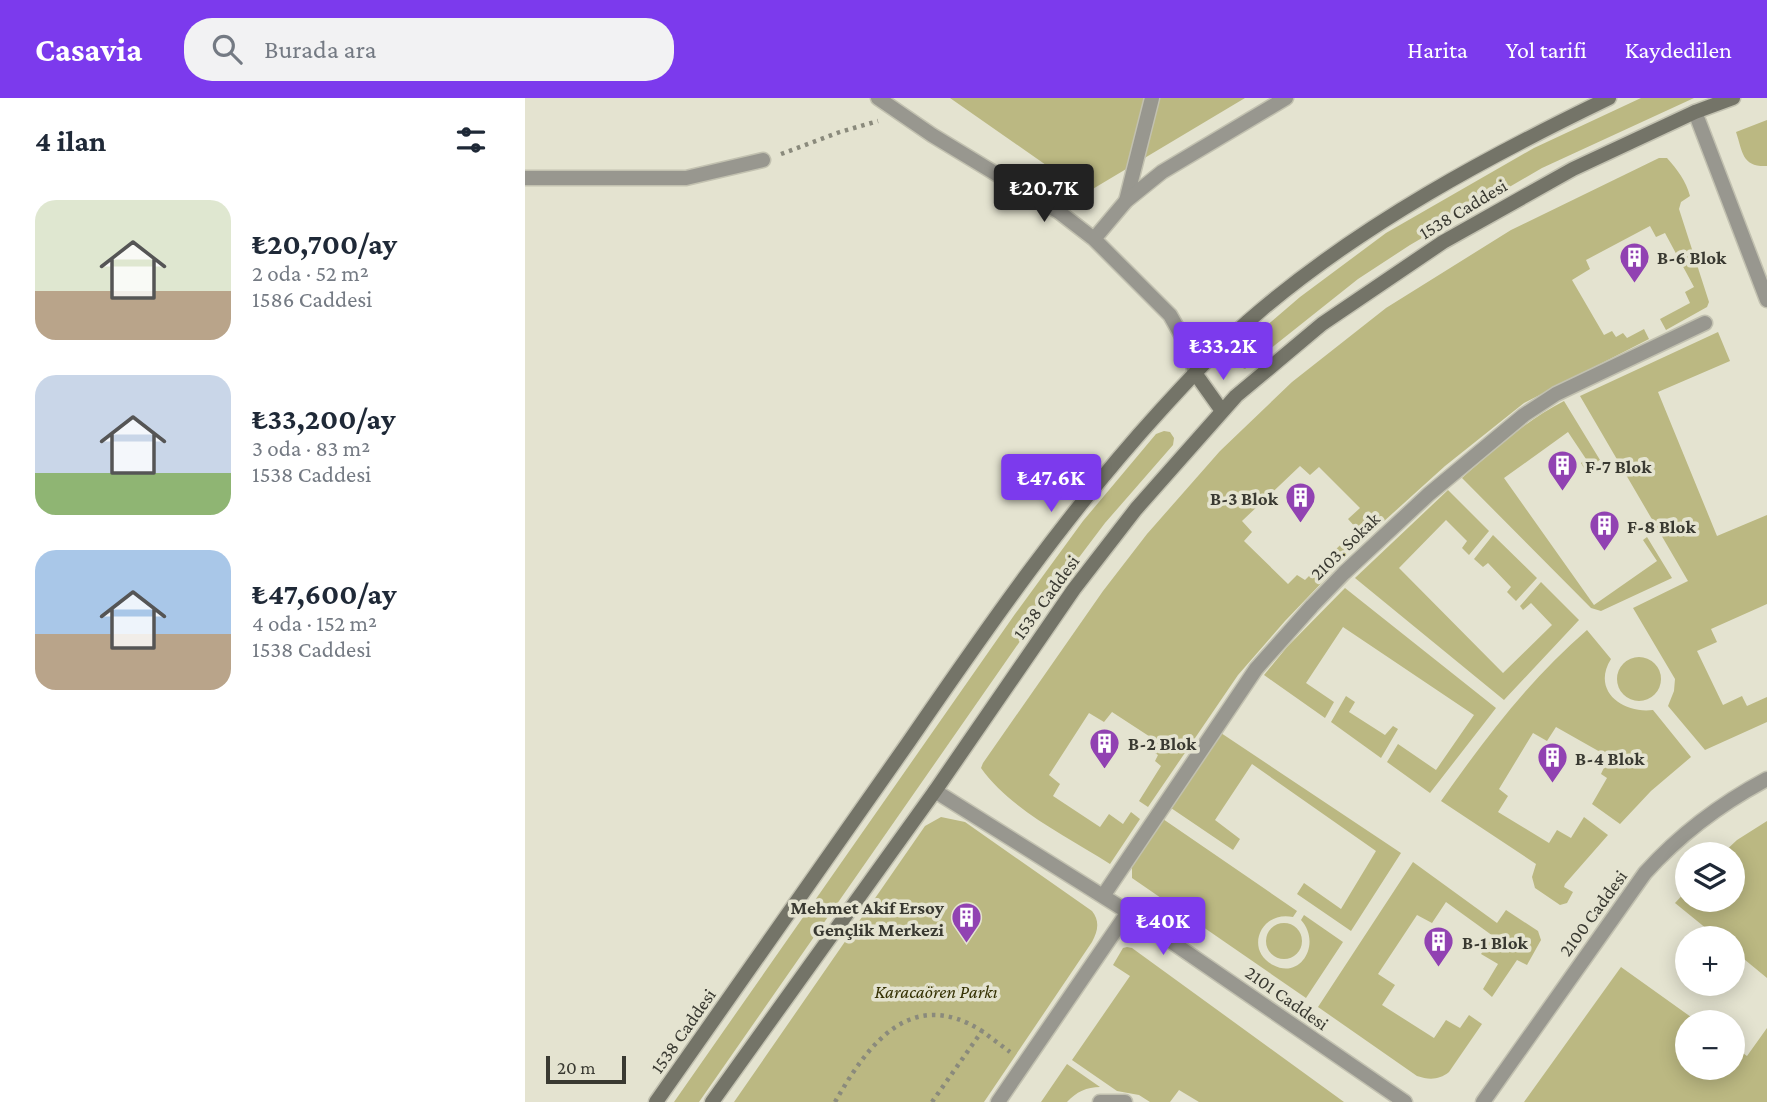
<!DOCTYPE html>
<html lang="tr">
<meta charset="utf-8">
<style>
:root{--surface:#fff;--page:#f2f2f3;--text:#1f2937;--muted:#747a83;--accent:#7c3aed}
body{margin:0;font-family:"Crimson Pro",serif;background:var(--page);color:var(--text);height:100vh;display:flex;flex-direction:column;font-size:26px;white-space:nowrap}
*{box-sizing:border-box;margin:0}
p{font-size:23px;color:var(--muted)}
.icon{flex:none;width:38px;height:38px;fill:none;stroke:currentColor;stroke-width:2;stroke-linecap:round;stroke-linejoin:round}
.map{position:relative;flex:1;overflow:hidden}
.drawer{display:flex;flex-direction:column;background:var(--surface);width:525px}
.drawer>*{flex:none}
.tools{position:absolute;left:1150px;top:744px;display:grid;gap:14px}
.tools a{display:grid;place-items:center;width:70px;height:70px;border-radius:50%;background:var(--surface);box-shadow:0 4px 18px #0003;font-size:35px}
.scale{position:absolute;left:21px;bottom:18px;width:80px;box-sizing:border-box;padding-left:7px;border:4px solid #393931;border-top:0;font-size:19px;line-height:24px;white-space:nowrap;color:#393931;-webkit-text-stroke:5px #e4e3d0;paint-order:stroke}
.price{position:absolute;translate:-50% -60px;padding:0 16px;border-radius:7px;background:var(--accent);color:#fff;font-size:23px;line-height:46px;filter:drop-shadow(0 2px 4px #0008)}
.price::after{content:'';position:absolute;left:50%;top:42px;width:21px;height:16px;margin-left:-10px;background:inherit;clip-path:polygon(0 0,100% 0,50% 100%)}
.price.selected{background:#222;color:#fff}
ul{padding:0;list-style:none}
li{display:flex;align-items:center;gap:21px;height:175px;padding:0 35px}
li span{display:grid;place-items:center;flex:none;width:196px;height:140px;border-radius:21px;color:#555}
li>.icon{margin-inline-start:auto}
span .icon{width:84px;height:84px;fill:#fffc;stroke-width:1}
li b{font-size:30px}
h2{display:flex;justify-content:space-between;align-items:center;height:84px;padding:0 35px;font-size:30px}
header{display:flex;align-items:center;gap:42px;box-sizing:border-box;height:98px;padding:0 35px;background:var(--accent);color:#fff}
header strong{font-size:33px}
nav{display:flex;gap:38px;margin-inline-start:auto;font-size:24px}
.search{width:490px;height:63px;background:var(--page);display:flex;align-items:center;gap:18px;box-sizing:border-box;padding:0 24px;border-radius:28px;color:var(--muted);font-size:26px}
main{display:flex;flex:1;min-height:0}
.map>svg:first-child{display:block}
</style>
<header>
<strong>Casavia</strong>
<div class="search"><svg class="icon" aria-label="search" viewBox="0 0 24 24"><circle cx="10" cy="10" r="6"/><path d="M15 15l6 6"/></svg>Burada ara</div>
<nav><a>Harita</a><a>Yol tarifi</a><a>Kaydedilen</a></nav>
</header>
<main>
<section class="drawer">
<h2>4 ilan<svg class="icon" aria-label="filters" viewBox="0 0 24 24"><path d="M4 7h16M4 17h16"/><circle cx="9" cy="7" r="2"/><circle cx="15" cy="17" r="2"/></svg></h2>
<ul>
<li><span style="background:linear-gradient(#dfe7d0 65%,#b9a48a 0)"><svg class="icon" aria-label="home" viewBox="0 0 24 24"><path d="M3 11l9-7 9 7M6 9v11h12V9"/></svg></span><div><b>₺20,700/ay</b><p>2 oda · 52 m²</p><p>1586 Caddesi</p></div></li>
<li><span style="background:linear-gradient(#c9d6e8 70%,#8fb573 0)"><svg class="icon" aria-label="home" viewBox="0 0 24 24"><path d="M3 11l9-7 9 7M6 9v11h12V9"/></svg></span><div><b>₺33,200/ay</b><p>3 oda · 83 m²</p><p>1538 Caddesi</p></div></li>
<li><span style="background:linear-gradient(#a9c7e8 60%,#b9a48a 0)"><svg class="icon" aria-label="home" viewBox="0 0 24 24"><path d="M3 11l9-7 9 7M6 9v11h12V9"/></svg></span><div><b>₺47,600/ay</b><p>4 oda · 152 m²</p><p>1538 Caddesi</p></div></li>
</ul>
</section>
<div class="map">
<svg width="1242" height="1004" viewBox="0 0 1242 1004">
<rect width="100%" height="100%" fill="#e4e3d0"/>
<path fill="#bbb882" d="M 425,0 L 720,0 L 561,95 Z
M 1116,0 L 1169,0 L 1017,70 L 885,147 L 833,181 L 720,271 L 711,267 L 708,261 L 712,253 L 775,199 L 861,135 L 1009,50 Z
M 1242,22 L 1242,68 C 1217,69 1218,55 1211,34 Z
M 1134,60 L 1142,60 C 1152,71 1161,83 1165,98 L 1156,104 L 1154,111 L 1184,204 L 1182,209 L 1141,232 L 1135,221 L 1165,205 L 1160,194 L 1169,189 L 1140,135 L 1131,139 L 1125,128 L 1061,162 L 1065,171 L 1047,182 L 1079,237 L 1087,233 L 1091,239 L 1098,235 L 1102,240 L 1119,231 L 1124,241 L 999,305 L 920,368 L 816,462 L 808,454 L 832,431 L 823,421 L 835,410 L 794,369 L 785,377 L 775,368 L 717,423 L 727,434 L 719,443 L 763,486 L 772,477 L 780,482 L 798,464 L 807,474 L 760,523 L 713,577 L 623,709 L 614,703 L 636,668 L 630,663 L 633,657 L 627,653 L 633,644 L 587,614 L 579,624 L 564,615 L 524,677 L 535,686 L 528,698 L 575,729 L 584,716 L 598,726 L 606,714 L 615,721 L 585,766 C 541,738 486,712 456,670 L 458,665 L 578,493 L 622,436 L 695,353 L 767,284 L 861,210 L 986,132 Z
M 1193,234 L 1205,263 L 1133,294 L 1192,438 L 1242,417 L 1242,506 L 1186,531 L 1192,544 L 1172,553 L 1198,607 L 1217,598 L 1222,608 L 1242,599 L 1242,624 L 1180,652 L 1143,608 L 1149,593 L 1150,581 L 1108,510 L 1163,483 L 1055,298 Z
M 1039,303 L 1075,362 L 1060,372 L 1056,365 L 1061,361 L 1043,334 L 979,380 L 1069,507 L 1132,463 L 1118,442 L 1122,439 L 1147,480 L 1076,513 L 1066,510 L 937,380 C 969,352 1000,323 1039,303 Z
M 639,333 L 645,334 L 649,340 L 648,347 L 580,425 L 546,470 L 174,1004 L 149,1004 L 490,516 L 558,423 L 631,336 Z
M 923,392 L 964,433 L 944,457 L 937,450 L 942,443 L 921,422 L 874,470 L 978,575 L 1027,527 L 1006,505 L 998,512 L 995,508 L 1016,484 L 1054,522 L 979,602 L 830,480 Z
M 968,437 L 1012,480 L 991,503 L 982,494 L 986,489 L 963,465 L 958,469 L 949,461 Z
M 820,490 L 971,610 L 905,695 L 862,664 L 873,646 L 911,672 L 949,617 L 818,529 L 781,585 L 809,604 L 800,620 L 739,577 L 762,549 Z
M 1062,532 L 1086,561 C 1066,593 1098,616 1128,612 L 1166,659 L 1126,693 L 1095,726 L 1067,706 L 1082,680 L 1076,676 L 1084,659 L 1031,629 L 1022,643 L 1008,635 L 974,691 L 983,698 L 973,714 L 1024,745 L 1032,732 L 1046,740 L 1059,719 L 1083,737 L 1040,786 L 1039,789 L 1048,794 L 1042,805 L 1035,807 L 1010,790 L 1007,779 L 1011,766 L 916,703 C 959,642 1005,581 1062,532 Z
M1092 581a22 22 0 1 1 44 0a22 22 0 1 1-44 0Z
M 821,598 L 830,604 L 824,614 L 860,637 L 868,628 L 873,631 L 856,660 L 806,624 Z
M 696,635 L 876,755 L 826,833 L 772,796 L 779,785 L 816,811 L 851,753 L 727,666 L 690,722 L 715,741 L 708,752 L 646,710 Z
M 416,719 L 440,724 L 567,813 C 575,823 573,833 567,844 L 459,1004 L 209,1004 L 400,728 Z
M 638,721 L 772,813 L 768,819 C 736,812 719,852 748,867 C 776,882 797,845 776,822 L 779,817 L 818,844 L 781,900 L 607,780 L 607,765 Z
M 1242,723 L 1242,880 L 1208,852 L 1208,840 L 1193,840 L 1150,805 L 1162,792 L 1162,802 L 1208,802 L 1208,756 L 1197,756 L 1212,742 Z
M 888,764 L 972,825 L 981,812 L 1013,833 L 1016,842 L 1002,867 L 992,862 L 967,899 L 958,891 L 973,866 L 956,856 L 968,838 L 921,804 L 907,825 L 892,817 L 853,876 L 870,887 L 857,907 L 909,940 L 921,922 L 935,930 L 944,917 L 957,926 L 924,974 C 914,982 904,982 892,978 L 793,909 Z
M741 843a18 18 0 1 1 36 0a18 18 0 1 1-36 0Z
M 602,849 L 607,850 L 819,1004 L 674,1004 L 654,992 L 645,1004 L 625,1004 L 614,997 L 592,993 L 547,962 L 605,878 L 588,867 L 598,850 Z
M 1096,869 L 1173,924 L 1162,924 L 1162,970 L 1208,970 L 1208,948 L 1222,958 L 1242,930 L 1242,1004 L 999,1004 Z
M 542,966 L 575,989 C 562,989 551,994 542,1004 L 516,1004 Z"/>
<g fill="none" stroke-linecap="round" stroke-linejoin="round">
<defs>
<path id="lane" d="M 601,103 L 627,0
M 473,1004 L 603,814
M 575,1004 L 600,1004"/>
<path id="street" d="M 353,0 L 407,37 L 534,114 L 569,141 L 645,217 L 663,249 L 670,275
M 1170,14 L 1242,202
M 0,80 L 161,80 L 238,62
M 569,141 L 601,103 L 637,74 L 761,0
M 410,693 L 603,814 L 880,1004
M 578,798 L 731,571 L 787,508 L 819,475 L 904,396 L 999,317 L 1031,296 L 1180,225
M 958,1004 L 1120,775 C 1156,735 1195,706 1242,681"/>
<path id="secondary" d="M 670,275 L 697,313
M 131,1004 C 215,884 300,765 383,645 C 462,530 541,416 635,313 C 667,278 699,243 735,213 C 839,125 962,59 1084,0
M 187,1004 L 410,693 L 549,491 L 611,411 L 711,298 L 797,226 L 918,144 L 1048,71 L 1170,14 L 1208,0"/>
</defs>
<use href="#lane" stroke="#c2c1b0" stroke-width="17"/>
<use href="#street" stroke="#c2c1b0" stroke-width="17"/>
<use href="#secondary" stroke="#c2c1b0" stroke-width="17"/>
<path stroke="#8a8a7c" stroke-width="4.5" stroke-dasharray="3.5 5" stroke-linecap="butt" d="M 256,56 L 315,34 L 353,23
M 310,1004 C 343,946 386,888 457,933
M 407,1004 L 457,933 L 485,954"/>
<use href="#lane" stroke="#98978f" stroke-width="14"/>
<use href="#street" stroke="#98978f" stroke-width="14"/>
<use href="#secondary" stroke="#747468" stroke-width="14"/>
</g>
<defs>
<symbol id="building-pin" viewBox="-11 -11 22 30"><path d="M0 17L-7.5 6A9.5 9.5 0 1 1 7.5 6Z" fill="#9142b2" stroke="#e4e3d0"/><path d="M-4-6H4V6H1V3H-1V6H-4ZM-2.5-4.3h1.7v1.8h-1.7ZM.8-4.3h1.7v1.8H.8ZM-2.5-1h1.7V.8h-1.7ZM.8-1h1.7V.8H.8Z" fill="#fff"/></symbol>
</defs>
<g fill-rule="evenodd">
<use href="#building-pin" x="1092" y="142" width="35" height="47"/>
<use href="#building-pin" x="1020" y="350" width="35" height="47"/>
<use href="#building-pin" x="758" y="382" width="35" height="47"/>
<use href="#building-pin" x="1062" y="410" width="35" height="47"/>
<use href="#building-pin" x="562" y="628" width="35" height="47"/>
<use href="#building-pin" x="1010" y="642" width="35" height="47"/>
<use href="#building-pin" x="424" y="802" width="35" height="47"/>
<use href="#building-pin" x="896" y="826" width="35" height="47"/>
</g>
<g text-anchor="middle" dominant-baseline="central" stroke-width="7" stroke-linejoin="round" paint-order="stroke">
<g font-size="19" fill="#393931" stroke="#e4e3d0">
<text transform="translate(938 111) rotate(-31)">1538 Caddesi</text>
<text transform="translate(820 448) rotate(-44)">2103. Sokak</text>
<text transform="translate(521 499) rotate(-54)">1538 Caddesi</text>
<text transform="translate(1068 815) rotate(-54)">2100 Caddesi</text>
<text transform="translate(762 900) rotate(35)">2101 Caddesi</text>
<text transform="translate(158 933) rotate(-55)">1538 Caddesi</text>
</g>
<g font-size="19" font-weight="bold" fill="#393931" stroke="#e4e3d0" text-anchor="start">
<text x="1132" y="159">B-6 Blok</text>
<text x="1060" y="368">F-7 Blok</text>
<text x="753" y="400" text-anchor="end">B-3 Blok</text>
<text x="1102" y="428">F-8 Blok</text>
<text x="603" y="645">B-2 Blok</text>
<text x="1050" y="660">B-4 Blok</text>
<text x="419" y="809" text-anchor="end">Mehmet Akif Ersoy<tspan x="419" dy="22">Gençlik Merkezi</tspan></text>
<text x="937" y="844">B-1 Blok</text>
</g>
<g font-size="19" font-style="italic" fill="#353103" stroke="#e4e3d0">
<text x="411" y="893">Karacaören Parkı</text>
</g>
</g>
</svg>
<div class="tools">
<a><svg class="icon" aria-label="layers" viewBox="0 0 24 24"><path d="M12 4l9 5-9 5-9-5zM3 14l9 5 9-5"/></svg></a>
<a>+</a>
<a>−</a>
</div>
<div class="scale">20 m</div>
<b class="price selected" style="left:519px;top:126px">₺20.7K</b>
<b class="price" style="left:698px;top:284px">₺33.2K</b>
<b class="price" style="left:526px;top:416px">₺47.6K</b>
<b class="price" style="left:638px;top:859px">₺40K</b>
</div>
</main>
